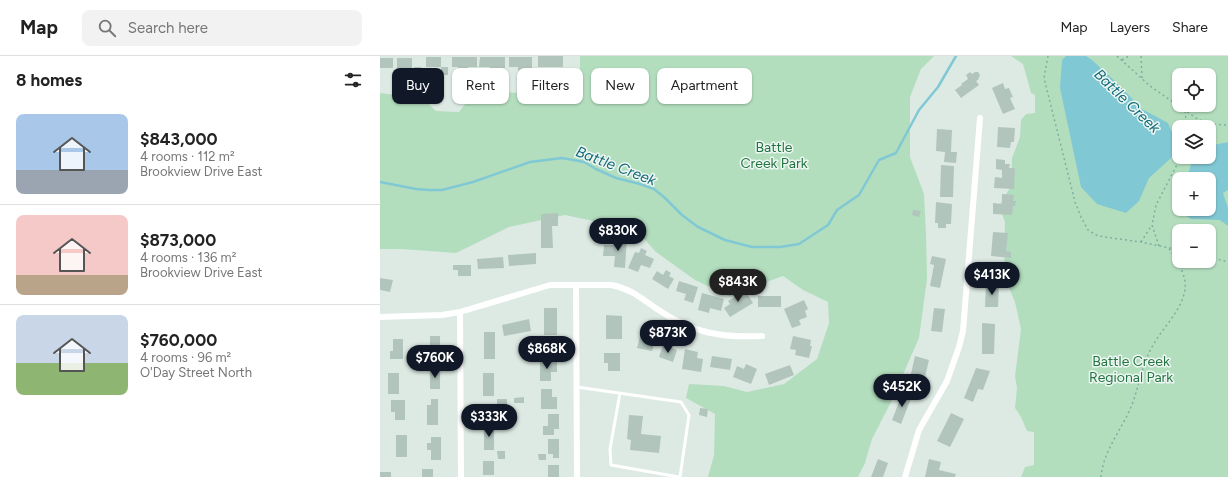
<!DOCTYPE html>
<meta charset="utf-8">
<style>
:root{--surface:#fff;--page:#f2f2f2;--text:#222;--muted:#767676;--line:#e0e0e0;--accent:#111827}
body{margin:0;font-family:Figtree,sans-serif;background:var(--page);color:var(--text);height:100vh;display:flex;flex-direction:column;font-size:15px;white-space:nowrap}
*{box-sizing:border-box;margin:0}
p{font-size:13px;color:var(--muted)}
.icon{flex:none;width:22px;height:22px;fill:none;stroke:currentColor;stroke-width:2;stroke-linecap:round;stroke-linejoin:round}
.map{position:relative;flex:1;overflow:hidden}
.side{display:flex;flex-direction:column;background:var(--surface);width:380px}
.side>*{flex:none}
.guide{position:absolute;left:12px;top:12px;width:380px;height:36px;display:flex;gap:8px}
.buttons{position:absolute;left:792px;top:12px;display:grid;gap:8px}
.buttons a{display:grid;place-items:center;width:44px;height:44px;border-radius:8px;background:var(--surface);box-shadow:0 1px 3px #0004;font-size:20px}
.price{position:absolute;translate:-50% -34px;padding:0 9px;border-radius:14px;background:var(--accent);color:#fff;font-size:13px;line-height:26px;filter:drop-shadow(0 1px 2px #0008)}
.price::after{content:'';position:absolute;left:50%;top:24px;width:12px;height:9px;margin-left:-6px;background:inherit;clip-path:polygon(0 0,100% 0,50% 100%)}
.price.on{background:#222;color:#fff}
ul{padding:0;list-style:none}
li{display:flex;align-items:center;gap:12px;height:100px;padding:0 16px}
li+li{border-top:1px solid var(--line)}
li span{display:grid;place-items:center;flex:none;width:112px;height:80px;border-radius:8px;color:#555}
li>.icon{margin-inline-start:auto}
span .icon{width:48px;height:48px;fill:#fffc;stroke-width:1}
li b{font-size:17px}
h2{display:flex;justify-content:space-between;align-items:center;height:48px;padding:0 16px;font-size:17px}
.chip{padding:0 14px;border-radius:8px;background:var(--surface);box-shadow:0 1px 3px #0004;font-size:14px;line-height:36px}
.chip.on{background:var(--accent);color:#fff}
header{display:flex;align-items:center;gap:24px;box-sizing:border-box;height:56px;padding:0 20px;background:var(--surface);border-bottom:1px solid var(--line)}
header strong{font-size:19px}
nav{display:flex;gap:22px;margin-inline-start:auto;font-size:14px}
.search{width:280px;height:36px;background:var(--page);display:flex;align-items:center;gap:10px;box-sizing:border-box;padding:0 14px;border-radius:8px;color:var(--muted);font-size:15px}
main{display:flex;flex:1;min-height:0}
.map>svg:first-child{display:block}
</style>
<header>
<strong>Map</strong>
<div class="search"><svg class="icon" aria-label="search" viewBox="0 0 24 24"><circle cx="10" cy="10" r="6"/><path d="M15 15l6 6"/></svg>Search here</div>
<nav><a>Map</a><a>Layers</a><a>Share</a></nav>
</header>
<main>
<section class="side">
<h2>8 homes<svg class="icon" aria-label="filters" viewBox="0 0 24 24"><path d="M4 7h16M4 17h16"/><circle cx="9" cy="7" r="2"/><circle cx="15" cy="17" r="2"/></svg></h2>
<ul>
<li><span style="background:linear-gradient(#a9c7e8 70%,#9aa5b1 0)"><svg class="icon" aria-label="home" viewBox="0 0 24 24"><path d="M3 11l9-7 9 7M6 9v11h12V9"/></svg></span><div><b>$843,000</b><p>4 rooms · 112 m²</p><p>Brookview Drive East</p></div></li>
<li><span style="background:linear-gradient(#f6c9c9 75%,#b9a48a 0)"><svg class="icon" aria-label="home" viewBox="0 0 24 24"><path d="M3 11l9-7 9 7M6 9v11h12V9"/></svg></span><div><b>$873,000</b><p>4 rooms · 136 m²</p><p>Brookview Drive East</p></div></li>
<li><span style="background:linear-gradient(#c9d6e8 60%,#8fb573 0)"><svg class="icon" aria-label="home" viewBox="0 0 24 24"><path d="M3 11l9-7 9 7M6 9v11h12V9"/></svg></span><div><b>$760,000</b><p>4 rooms · 96 m²</p><p>O'Day Street North</p></div></li>
</ul>
</section>
<div class="map">
<svg width="848" height="421" viewBox="0 0 848 421">
<rect width="100%" height="100%" fill="#ddeae4"/>
<path fill="#b3debe" fill-rule="evenodd" d="M 200,0 L 554,0 L 541,13 L 530,41 L 530,101 L 544,138 L 546,178 L 547,223 L 539,282 L 510,348 L 492,383 L 485,407 L 478,421 L 328,421 L 334,399 L 335,358 L 306,342 L 309,328 L 344,330 L 367,336 L 404,328 L 437,303 L 449,267 L 448,246 L 423,234 L 403,220 L 349,240 L 315,224 L 276,196 L 256,174 L 185,159 L 129,171 L 76,197 L 22,193 L 0,193 L 0,37 L 42,42 L 56,55 L 79,56 L 96,34 L 138,37 L 177,39 L 200,19 Z
M 631,0 L 848,0 L 848,421 L 641,421 L 645,411 L 654,409 L 654,376 L 647,375 L 641,361 L 635,352 L 637,332 L 635,320 L 641,273 L 635,246 L 625,222 L 624,192 L 625,166 L 619,150 L 631,130 L 632,102 L 640,81 L 641,64 L 646,58 L 655,57 L 655,39 L 651,37 L 643,8 ZM 799,19 L 829,19 L 829,49 L 799,49 ZM 799,71 L 829,71 L 829,101 L 799,101 ZM 799,123 L 829,123 L 829,153 L 799,153 ZM 799,175 L 829,175 L 829,205 L 799,205 Z"/>
<path fill="#80c8d4" d="M 686,0 L 706,0 L 712,4 L 738,28 L 762,53 L 788,67 L 796,87 L 791,102 L 769,122 L 759,145 L 746,157 L 717,148 L 701,131 L 680,32 L 682,4 Z
M 848,86 L 848,134 L 843,137 L 848,152 L 848,170 L 840,164 L 811,163 L 802,157 L 802,153 L 829,153 L 829,123 L 807,123 L 813,101 L 829,101 L 829,90 Z"/>
<g fill="none" stroke-linecap="round" stroke-linejoin="round">
<path stroke="#80c8d4" stroke-width="2.5" d="M 790,94 L 799,98
M 805,101 L 811,101
M 0,126 L 36,133 L 49,134 L 62,134 L 93,126 L 150,106 L 182,102 L 204,106 L 216,113 L 236,122 L 260,128 L 274,133 L 284,141 L 302,159 L 318,171 L 345,184 L 372,191 L 400,191 L 419,188 L 448,169 L 457,154 L 479,139 L 499,104 L 516,97 L 539,54 L 558,31 L 576,0"/>
</g>
<path fill="#b2c5bd" d="M 158,0 L 183,0 L 183,11 L 158,11 Z
M 46,1 L 61,1 L 61,11 L 46,11 Z
M 72,1 L 97,1 L 97,11 L 88,11 L 88,16 L 78,16 L 78,11 L 72,11 Z
M 100,1 L 125,1 L 125,12 L 120,12 L 120,15 L 110,15 L 110,11 L 99,11 Z
M 129,1 L 152,1 L 152,15 L 138,15 L 138,11 L 129,11 Z
M 0,2 L 13,2 L 13,12 L 0,12 Z
M 17,2 L 32,2 L 32,12 L 17,12 Z
M 34,11 L 41,11 L 41,20 L 34,20 Z
M 61,11 L 68,11 L 68,19 L 61,19 Z
M 590,16 L 592,18 L 595,16 L 598,16 L 600,19 L 598,24 L 596,25 L 599,29 L 581,42 L 575,34 L 582,29 L 581,28 L 588,23 L 586,19 Z
M 33,22 L 41,22 L 41,29 L 33,29 Z
M 623,27 L 625,33 L 629,32 L 633,41 L 630,42 L 635,53 L 623,58 L 612,32 Z
M 618,71 L 635,72 L 634,86 L 631,86 L 630,92 L 617,91 Z
M 557,73 L 572,74 L 571,96 L 577,96 L 576,107 L 564,106 L 565,96 L 556,95 Z
M 616,103 L 625,104 L 625,108 L 630,108 L 629,112 L 635,112 L 634,133 L 614,132 L 615,121 L 622,122 L 622,114 L 616,113 Z
M 561,109 L 574,110 L 573,141 L 560,141 Z
M 622,138 L 634,139 L 633,145 L 636,145 L 635,150 L 633,150 L 632,159 L 613,158 L 613,147 L 622,148 Z
M 556,146 L 572,148 L 571,168 L 566,168 L 566,172 L 558,172 L 558,167 L 555,167 Z
M 533,154 L 541,155 L 539,161 L 532,159 Z
M 178,157 L 178,170 L 172,170 L 173,192 L 161,192 L 161,158 Z
M 613,176 L 628,177 L 626,195 L 631,196 L 631,202 L 611,200 Z
M 238,180 L 247,181 L 245,212 L 234,211 L 235,200 L 223,200 L 224,189 L 237,189 Z
M 261,192 L 267,195 L 265,199 L 274,203 L 270,212 L 261,209 L 258,216 L 248,212 L 255,196 L 259,197 Z
M 156,197 L 156,208 L 129,210 L 128,199 Z
M 552,200 L 566,203 L 560,232 L 550,230 L 554,209 L 550,208 Z
M 123,201 L 124,212 L 98,213 L 97,203 Z
M 73,209 L 91,209 L 91,220 L 78,220 L 78,214 L 73,214 Z
M 286,214 L 291,217 L 289,220 L 294,223 L 288,233 L 272,223 L 277,215 L 283,219 Z
M 0,222 L 13,224 L 10,236 L 0,234 Z
M 299,225 L 318,231 L 313,247 L 304,244 L 306,238 L 296,235 Z
M 606,228 L 619,229 L 618,251 L 605,251 Z
M 364,233 L 373,247 L 350,261 L 344,252 L 350,248 L 348,245 L 355,241 L 354,239 Z
M 322,237 L 344,243 L 341,255 L 330,252 L 329,257 L 318,254 Z
M 378,240 L 401,240 L 401,251 L 378,251 Z
M 424,244 L 428,253 L 425,255 L 427,261 L 419,264 L 421,269 L 412,272 L 404,253 Z
M 164,252 L 177,252 L 177,279 L 164,279 Z
M 554,252 L 565,253 L 562,276 L 551,275 Z
M 226,259 L 242,260 L 242,283 L 226,283 Z
M 149,263 L 151,275 L 124,280 L 122,269 Z
M 602,267 L 615,268 L 614,298 L 602,298 Z
M 104,276 L 115,276 L 115,303 L 104,303 Z
M 261,277 L 276,280 L 272,295 L 257,292 Z
M 50,280 L 60,280 L 60,303 L 50,303 Z
M 413,280 L 431,284 L 430,290 L 432,290 L 429,302 L 415,299 L 416,294 L 410,293 Z
M 13,283 L 23,283 L 23,303 L 10,303 L 10,295 L 13,295 Z
M 283,289 L 297,294 L 293,306 L 279,301 Z
M 305,293 L 318,296 L 317,302 L 323,303 L 321,316 L 302,313 Z
M 224,297 L 240,297 L 240,315 L 228,315 L 228,307 L 224,307 Z
M 332,300 L 352,303 L 350,314 L 330,311 Z
M 535,300 L 549,304 L 544,325 L 530,322 Z
M 160,305 L 177,305 L 177,316 L 171,316 L 171,325 L 160,325 Z
M 366,308 L 377,313 L 371,328 L 353,321 L 357,310 L 364,313 Z
M 410,309 L 414,319 L 389,329 L 385,318 Z
M 596,312 L 610,315 L 603,334 L 598,333 L 593,346 L 584,342 Z
M 50,313 L 60,313 L 60,333 L 50,333 Z
M 8,317 L 19,317 L 19,338 L 8,338 Z
M 103,317 L 114,317 L 114,340 L 103,340 Z
M 161,333 L 172,333 L 172,341 L 177,341 L 177,353 L 161,353 Z
M 523,336 L 532,340 L 521,368 L 512,364 Z
M 144,341 L 144,347 L 134,347 L 134,342 Z
M 51,343 L 58,343 L 58,369 L 47,369 L 47,349 L 51,349 Z
M 117,343 L 127,343 L 127,352 L 117,352 Z
M 11,344 L 25,344 L 25,364 L 15,364 L 15,356 L 11,356 Z
M 320,352 L 328,353 L 327,361 L 319,359 Z
M 103,353 L 114,353 L 114,367 L 103,367 Z
M 571,357 L 584,363 L 570,391 L 557,385 Z
M 168,358 L 179,358 L 179,373 L 174,373 L 174,379 L 163,379 L 163,370 L 168,370 Z
M 249,359 L 263,360 L 261,378 L 281,380 L 279,397 L 250,394 L 251,384 L 247,383 Z
M 104,371 L 114,371 L 114,394 L 104,394 Z
M 16,379 L 27,379 L 27,401 L 16,401 Z
M 51,381 L 61,381 L 61,404 L 51,404 L 51,394 L 47,394 L 47,387 L 51,387 Z
M 168,383 L 179,383 L 179,402 L 173,402 L 173,398 L 168,398 Z
M 117,395 L 125,395 L 125,403 L 118,403 Z
M 158,398 L 166,398 L 166,404 L 159,404 Z
M 498,403 L 508,407 L 503,421 L 491,421 Z
M 549,403 L 561,406 L 559,414 L 576,418 L 575,421 L 545,421 Z
M 103,405 L 114,405 L 114,419 L 103,419 Z
M 168,409 L 179,409 L 179,421 L 168,421 Z
M 42,413 L 53,413 L 53,421 L 42,421 Z
M 0,416 L 11,416 L 11,421 L 0,421 Z"/>
<g fill="none" stroke-linecap="round" stroke-linejoin="round">
<path stroke="#7bb09f" stroke-width="1.5" stroke-dasharray="2 3" stroke-linecap="butt" d="M 668,0 L 664,22 L 695,146 L 701,161 L 708,174 L 718,180 L 761,186 L 799,194
M 737,0 L 770,30 L 816,62 L 828,68 L 848,69
M 761,0 L 762,22
M 742,4 L 749,0
M 805,55 L 807,71
M 817,71 L 828,68
M 761,186 L 772,169
M 779,190 L 772,169 L 776,149 L 801,101
M 829,201 L 848,206
M 721,421 C 723,394 744,371 753,346 C 760,326 763,304 775,286 C 785,269 801,255 805,234 C 807,220 797,203 789,193"/>
<path stroke="#fff" stroke-width="3" d="M 197,331 L 301,346 L 309,359 L 300,421
M 240,337 L 230,393 L 231,409 L 299,421"/>
<path stroke="#fff" stroke-width="6" d="M 196,230 L 197,421
M 80,256 L 81,421
M 0,261 L 62,259 L 80,256 L 170,229 L 231,229 C 250,232 262,243 277,253 C 312,277 341,282 382,280
M 525,421 L 539,374 L 567,325 L 579,291 L 583,275 L 600,62"/>
</g>
<g text-anchor="middle" dominant-baseline="central" stroke-width="3" stroke-linejoin="round" paint-order="stroke">
<g font-size="14" fill="#257443" stroke="#edf7f2">
<text x="394" y="91">Battle<tspan x="394" dy="16">Creek Park</tspan></text>
<text x="751" y="305">Battle Creek<tspan x="751" dy="16">Regional Park</tspan></text>
</g>
<g font-size="15" font-style="italic" fill="#146a7a" stroke="#edf7f2">
<text transform="translate(747 45) rotate(44)">Battle Creek</text>
<text transform="translate(236 110) rotate(21)">Battle Creek</text>
</g>
</g>
</svg>
<div class="buttons">
<a><svg class="icon" aria-label="locate" viewBox="0 0 24 24"><circle cx="12" cy="12" r="6"/><path d="M12 2v4M12 18v4M2 12h4M18 12h4"/></svg></a>
<a><svg class="icon" aria-label="layers" viewBox="0 0 24 24"><path d="M12 4l9 5-9 5-9-5zM3 14l9 5 9-5"/></svg></a>
<a>+</a>
<a>−</a>
</div>
<b class="price" style="left:238px;top:196px">$830K</b>
<b class="price" style="left:612px;top:240px">$413K</b>
<b class="price on" style="left:358px;top:247px">$843K</b>
<b class="price" style="left:288px;top:298px">$873K</b>
<b class="price" style="left:167px;top:314px">$868K</b>
<b class="price" style="left:55px;top:323px">$760K</b>
<b class="price" style="left:522px;top:352px">$452K</b>
<b class="price" style="left:109px;top:382px">$333K</b>
<div class="guide">
<a class="chip on">Buy</a>
<a class="chip">Rent</a>
<a class="chip">Filters</a>
<a class="chip">New</a>
<a class="chip">Apartment</a>
</div>
</div>
</main>
